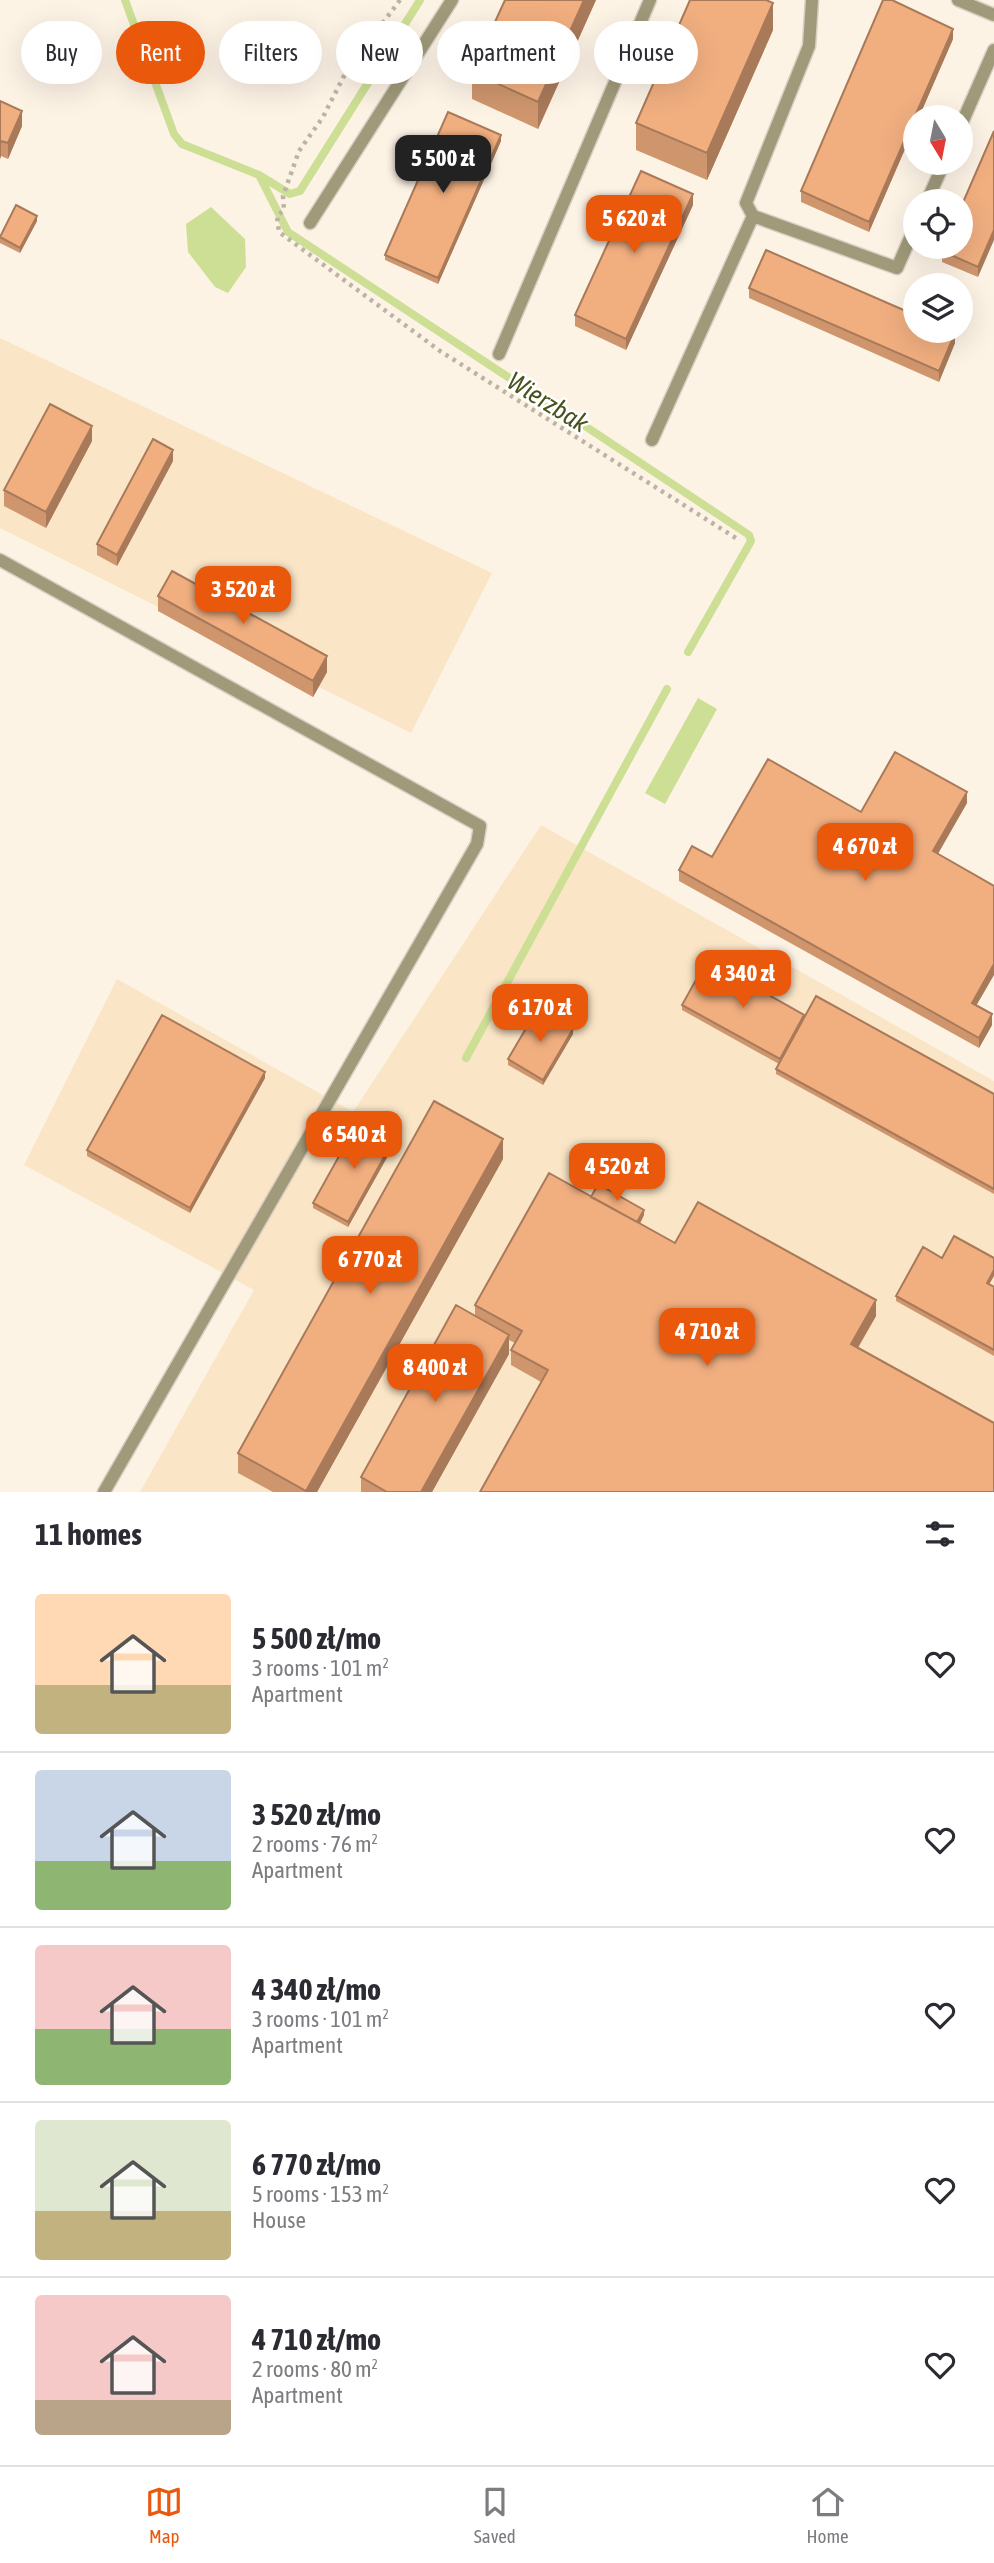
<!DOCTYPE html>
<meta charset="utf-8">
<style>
:root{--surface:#fff;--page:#f2f2f3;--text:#2b2b33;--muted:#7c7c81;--line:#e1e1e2;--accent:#ea580c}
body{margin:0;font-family:"Asap Condensed",sans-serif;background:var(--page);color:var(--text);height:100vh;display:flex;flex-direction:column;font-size:26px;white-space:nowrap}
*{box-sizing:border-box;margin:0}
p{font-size:23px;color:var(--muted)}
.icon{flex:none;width:38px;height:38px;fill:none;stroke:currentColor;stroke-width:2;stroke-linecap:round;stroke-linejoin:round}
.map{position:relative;height:1492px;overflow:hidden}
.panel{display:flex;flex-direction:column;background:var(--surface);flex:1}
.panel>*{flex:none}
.banner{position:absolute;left:21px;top:21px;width:952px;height:63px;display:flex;gap:14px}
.needle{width:46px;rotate:170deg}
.controls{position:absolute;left:903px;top:105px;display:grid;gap:14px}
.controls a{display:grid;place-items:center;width:70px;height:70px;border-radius:50%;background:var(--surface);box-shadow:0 7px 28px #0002;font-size:35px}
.price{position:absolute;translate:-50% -60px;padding:0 16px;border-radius:14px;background:var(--accent);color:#fff;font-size:23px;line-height:46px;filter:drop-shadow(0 2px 4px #0008)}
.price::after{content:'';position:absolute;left:50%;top:42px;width:21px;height:16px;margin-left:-10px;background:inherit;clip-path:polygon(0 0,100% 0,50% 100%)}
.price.on{background:#222;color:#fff}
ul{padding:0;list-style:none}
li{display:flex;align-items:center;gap:21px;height:175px;padding:0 35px}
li+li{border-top:2px solid var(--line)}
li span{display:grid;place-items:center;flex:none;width:196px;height:140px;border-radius:7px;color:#555}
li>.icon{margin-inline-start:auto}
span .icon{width:84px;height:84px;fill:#fffc;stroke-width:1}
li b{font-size:30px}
h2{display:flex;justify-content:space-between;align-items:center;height:84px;padding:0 35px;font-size:30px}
.tag{padding:0 24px;border-radius:32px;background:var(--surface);box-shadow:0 7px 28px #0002;font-size:24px;line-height:63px}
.tag.on{background:var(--accent);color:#fff}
.menu{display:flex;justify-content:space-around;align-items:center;height:98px;border-top:2px solid var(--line);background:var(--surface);font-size:19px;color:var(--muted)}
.menu a{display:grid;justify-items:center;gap:4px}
.menu .on{color:var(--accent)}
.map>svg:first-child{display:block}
</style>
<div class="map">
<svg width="994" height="1492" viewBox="0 0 994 1492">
<rect width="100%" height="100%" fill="#fdf3e5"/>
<path fill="#fae5c6" d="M 0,338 L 492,573 L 411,733 L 0,528 Z
M 541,825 L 994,1081 L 994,1492 L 140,1492 L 254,1290 L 24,1165 L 117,979 L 353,1112 Z"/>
<path fill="#cddf95" d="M 211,207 L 245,239 L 246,267 L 228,293 L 215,287 L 188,252 L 186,224 Z
M 698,698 L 717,709 L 665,804 L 645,793 Z"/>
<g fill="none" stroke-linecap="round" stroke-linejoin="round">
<path stroke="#cddf95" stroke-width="8" d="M 125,0 L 174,134 L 182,144 L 259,175 L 290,194 L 300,191 L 420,0
M 259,175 L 288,232 L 514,381 C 530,397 550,414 573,418 L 749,535 L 751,541 L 688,652
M 466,1058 L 667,689"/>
<defs>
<path id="lane" d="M 812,0 L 809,46 L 746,203 L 753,216 L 897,268 L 915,227
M 958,0 L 994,15
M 961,125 L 994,50
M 927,201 L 944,163
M 310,223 L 452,0
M 499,354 L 650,0
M 652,440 L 753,216
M 0,560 L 480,826 L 477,844 L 104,1492"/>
</defs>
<use href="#lane" stroke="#d9cfc2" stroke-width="15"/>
<path stroke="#bcb3a7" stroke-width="4.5" stroke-dasharray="3.5 5" stroke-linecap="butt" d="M 400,0 L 346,72 L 323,117 L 299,151 L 283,196 L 284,210 L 277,216 L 279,232 L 440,351 L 739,540"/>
<use href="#lane" stroke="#a09a7b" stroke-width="12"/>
</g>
<path fill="#cf966e" d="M 505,0 L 596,0 L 538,129 L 472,99 L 472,72 Z
M 773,30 L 707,180 L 636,150 L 636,123 Z
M 953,39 L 919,117 L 915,117 L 915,126 L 869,232 L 801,202 L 801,191 Z
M 0,101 L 22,126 L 8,159 L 1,156 L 0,159 Z
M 994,131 L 978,277 L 942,262 L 942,251 Z
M 501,141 L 438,284 L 385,260 L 385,255 Z
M 693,205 L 626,350 L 575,326 L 575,315 Z
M 37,221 L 20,253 L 0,243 L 0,236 Z
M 749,288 L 955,343 L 939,382 L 749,298 Z
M 92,441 L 46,528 L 4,506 L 4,490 Z
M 173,461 L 117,566 L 97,555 L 97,544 Z
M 158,596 L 327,672 L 313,697 L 158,611 Z
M 967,803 L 938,854 L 977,1005 L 992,1025 L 979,1048 L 679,881 L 679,870 L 712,857 L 861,812 Z
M 682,1005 L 804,1018 L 994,1094 L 994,1194 L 776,1074 L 776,1069 L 779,1064 L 682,1010 Z
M 573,1034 L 543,1085 L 508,1065 L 508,1059 Z
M 265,1078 L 190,1213 L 87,1156 L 87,1150 Z
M 394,1145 L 348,1227 L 313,1208 L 313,1203 Z
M 503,1159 L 317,1492 L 273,1492 L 238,1473 L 238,1453 Z
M 591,1197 L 644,1215 L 640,1224 L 675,1243 L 876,1316 L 858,1348 L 541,1382 L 511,1365 L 511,1350 L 515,1343 L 509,1340 L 509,1354 L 432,1492 L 361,1492 L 361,1477 L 475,1316 L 475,1305 Z
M 989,1284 L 994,1287 L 994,1356 L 896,1301 L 896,1296 Z"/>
<path fill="#a97a5a" d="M 584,0 L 596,0 L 538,129 L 538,102 Z
M 773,3 L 773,30 L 707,180 L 707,153 Z
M 953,29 L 953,39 L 919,117 L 915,117 L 915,126 L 869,232 L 869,222 Z
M 22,111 L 22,126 L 8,159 L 8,143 Z
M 501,135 L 501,141 L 438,284 L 438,278 Z
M 1,141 L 1,156 L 0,159 L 0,144 Z
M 693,194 L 693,205 L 626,350 L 626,339 Z
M 37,216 L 37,221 L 20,253 L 20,248 Z
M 994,230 L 994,240 L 978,277 L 978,267 Z
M 955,333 L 955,343 L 939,382 L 939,371 Z
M 92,426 L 92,441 L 46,528 L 46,512 Z
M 173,450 L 173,461 L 117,566 L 117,555 Z
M 327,656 L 327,672 L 313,697 L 313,681 Z
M 967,792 L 967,803 L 933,862 L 933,851 Z
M 994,964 L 994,975 L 972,1013 L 972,1003 Z
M 992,1014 L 992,1025 L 979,1048 L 979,1038 Z
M 804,1015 L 804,1020 L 780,1065 L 780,1059 Z
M 573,1029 L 573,1034 L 543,1085 L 543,1080 Z
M 265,1072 L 265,1078 L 190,1213 L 190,1208 Z
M 394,1139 L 394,1145 L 348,1227 L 348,1222 Z
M 503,1139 L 503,1159 L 317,1492 L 306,1492 Z
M 644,1210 L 644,1215 L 634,1234 L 634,1229 Z
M 994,1270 L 994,1276 L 987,1288 L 987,1283 Z
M 876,1300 L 876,1316 L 851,1359 L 851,1344 Z
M 509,1335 L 509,1354 L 432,1492 L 421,1492 Z"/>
<path fill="#f1af80" stroke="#a97a5a" stroke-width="2" d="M 505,0 L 584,0 L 538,102 L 472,72 Z
M 690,0 L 766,0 L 773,3 L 707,153 L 636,123 Z
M 883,0 L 892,0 L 953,29 L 869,222 L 801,191 Z
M 0,101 L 22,111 L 8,143 L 1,141 L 0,144 Z
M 448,112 L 501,135 L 438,278 L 385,255 Z
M 994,131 L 994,230 L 978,267 L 942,251 L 943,247 L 961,247 L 961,207 Z
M 641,171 L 693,194 L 626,339 L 575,315 Z
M 16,205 L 37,216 L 20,248 L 0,237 Z
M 766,250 L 915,315 L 915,331 L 951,331 L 955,333 L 939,371 L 749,288 Z
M 50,404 L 92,426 L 46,512 L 4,490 Z
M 153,439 L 173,450 L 117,555 L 97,544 Z
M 172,571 L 327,656 L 313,681 L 158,596 Z
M 895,752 L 967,792 L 933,851 L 994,886 L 994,964 L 972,1003 L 992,1014 L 979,1038 L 679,870 L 692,846 L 712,857 L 768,759 L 861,812 Z
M 707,960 L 804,1015 L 780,1059 L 682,1005 Z
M 816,996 L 994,1094 L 994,1189 L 776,1069 Z
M 538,1008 L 573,1029 L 543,1080 L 508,1059 Z
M 162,1015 L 265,1072 L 190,1208 L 87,1150 Z
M 434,1101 L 503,1139 L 306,1491 L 238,1453 Z
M 359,1120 L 394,1139 L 348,1222 L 313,1203 Z
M 549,1173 L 675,1243 L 698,1202 L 876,1300 L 851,1344 L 994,1423 L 994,1492 L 480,1492 L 548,1370 L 511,1350 L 522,1331 L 475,1305 Z
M 598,1184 L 644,1210 L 637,1222 L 591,1197 Z
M 954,1236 L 994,1258 L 994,1270 L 987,1283 L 994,1287 L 994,1350 L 896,1296 L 923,1247 L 942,1258 Z
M 456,1305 L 509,1335 L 421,1492 L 387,1492 L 361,1477 Z"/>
<g text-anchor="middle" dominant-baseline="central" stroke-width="5" stroke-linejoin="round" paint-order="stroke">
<g font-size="26" font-style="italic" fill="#48521d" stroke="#fff">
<text transform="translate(548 402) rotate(32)">Wierzbak</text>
</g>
</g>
</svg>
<div class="controls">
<a><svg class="needle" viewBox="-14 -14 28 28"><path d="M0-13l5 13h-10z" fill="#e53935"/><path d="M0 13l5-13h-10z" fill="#7c7c81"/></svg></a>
<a><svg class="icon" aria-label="locate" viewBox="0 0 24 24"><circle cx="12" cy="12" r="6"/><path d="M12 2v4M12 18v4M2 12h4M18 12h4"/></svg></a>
<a><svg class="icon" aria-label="layers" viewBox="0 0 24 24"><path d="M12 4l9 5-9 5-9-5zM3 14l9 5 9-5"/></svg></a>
</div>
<b class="price on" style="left:443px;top:195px">5 500 zł</b>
<b class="price" style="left:634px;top:255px">5 620 zł</b>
<b class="price" style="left:243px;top:626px">3 520 zł</b>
<b class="price" style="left:865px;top:883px">4 670 zł</b>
<b class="price" style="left:743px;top:1010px">4 340 zł</b>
<b class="price" style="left:540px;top:1044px">6 170 zł</b>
<b class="price" style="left:354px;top:1171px">6 540 zł</b>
<b class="price" style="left:617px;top:1203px">4 520 zł</b>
<b class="price" style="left:370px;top:1296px">6 770 zł</b>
<b class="price" style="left:707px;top:1368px">4 710 zł</b>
<b class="price" style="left:435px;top:1404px">8 400 zł</b>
<div class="banner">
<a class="tag">Buy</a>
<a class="tag on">Rent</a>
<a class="tag">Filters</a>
<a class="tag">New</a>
<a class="tag">Apartment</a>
<a class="tag">House</a>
</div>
</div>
<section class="panel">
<h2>11 homes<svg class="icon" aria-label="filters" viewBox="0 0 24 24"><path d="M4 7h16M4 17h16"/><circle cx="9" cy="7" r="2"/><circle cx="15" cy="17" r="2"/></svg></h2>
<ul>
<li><span style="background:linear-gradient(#ffd9b3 65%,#c2b280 0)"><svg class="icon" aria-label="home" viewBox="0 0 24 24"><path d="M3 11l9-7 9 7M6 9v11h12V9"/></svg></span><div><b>5 500 zł/mo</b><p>3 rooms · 101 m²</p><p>Apartment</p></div><svg class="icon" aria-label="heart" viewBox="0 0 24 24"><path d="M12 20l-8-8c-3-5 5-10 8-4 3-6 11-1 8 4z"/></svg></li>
<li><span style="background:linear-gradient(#c9d6e8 65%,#8fb573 0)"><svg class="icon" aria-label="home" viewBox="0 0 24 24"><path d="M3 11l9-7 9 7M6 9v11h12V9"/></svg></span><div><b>3 520 zł/mo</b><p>2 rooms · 76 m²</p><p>Apartment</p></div><svg class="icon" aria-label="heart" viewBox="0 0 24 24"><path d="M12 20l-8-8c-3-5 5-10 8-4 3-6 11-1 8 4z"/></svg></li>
<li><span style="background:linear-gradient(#f6c9c9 60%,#8fb573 0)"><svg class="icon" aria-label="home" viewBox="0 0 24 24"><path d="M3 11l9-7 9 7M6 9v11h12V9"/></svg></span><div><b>4 340 zł/mo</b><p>3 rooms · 101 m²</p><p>Apartment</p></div><svg class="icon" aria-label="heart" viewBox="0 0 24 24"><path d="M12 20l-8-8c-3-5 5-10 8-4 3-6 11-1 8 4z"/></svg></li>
<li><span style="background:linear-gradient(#dfe7d0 65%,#c2b280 0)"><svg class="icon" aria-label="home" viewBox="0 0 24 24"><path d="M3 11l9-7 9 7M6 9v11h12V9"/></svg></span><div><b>6 770 zł/mo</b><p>5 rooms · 153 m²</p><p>House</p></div><svg class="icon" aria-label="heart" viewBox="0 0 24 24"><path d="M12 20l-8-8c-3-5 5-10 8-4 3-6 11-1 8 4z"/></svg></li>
<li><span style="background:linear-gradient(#f6c9c9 75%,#b9a48a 0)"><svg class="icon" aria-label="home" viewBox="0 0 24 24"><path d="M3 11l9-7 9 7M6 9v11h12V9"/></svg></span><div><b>4 710 zł/mo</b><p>2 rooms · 80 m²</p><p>Apartment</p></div><svg class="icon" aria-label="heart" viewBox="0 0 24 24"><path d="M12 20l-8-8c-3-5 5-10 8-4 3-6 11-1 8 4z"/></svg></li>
</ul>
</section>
<nav class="menu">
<a class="on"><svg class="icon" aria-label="map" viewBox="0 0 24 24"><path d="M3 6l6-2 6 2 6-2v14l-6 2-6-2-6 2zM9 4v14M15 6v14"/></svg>Map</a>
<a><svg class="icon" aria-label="saved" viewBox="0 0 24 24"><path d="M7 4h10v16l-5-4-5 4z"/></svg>Saved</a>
<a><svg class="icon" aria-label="home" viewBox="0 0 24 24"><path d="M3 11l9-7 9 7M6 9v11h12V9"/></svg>Home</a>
</nav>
